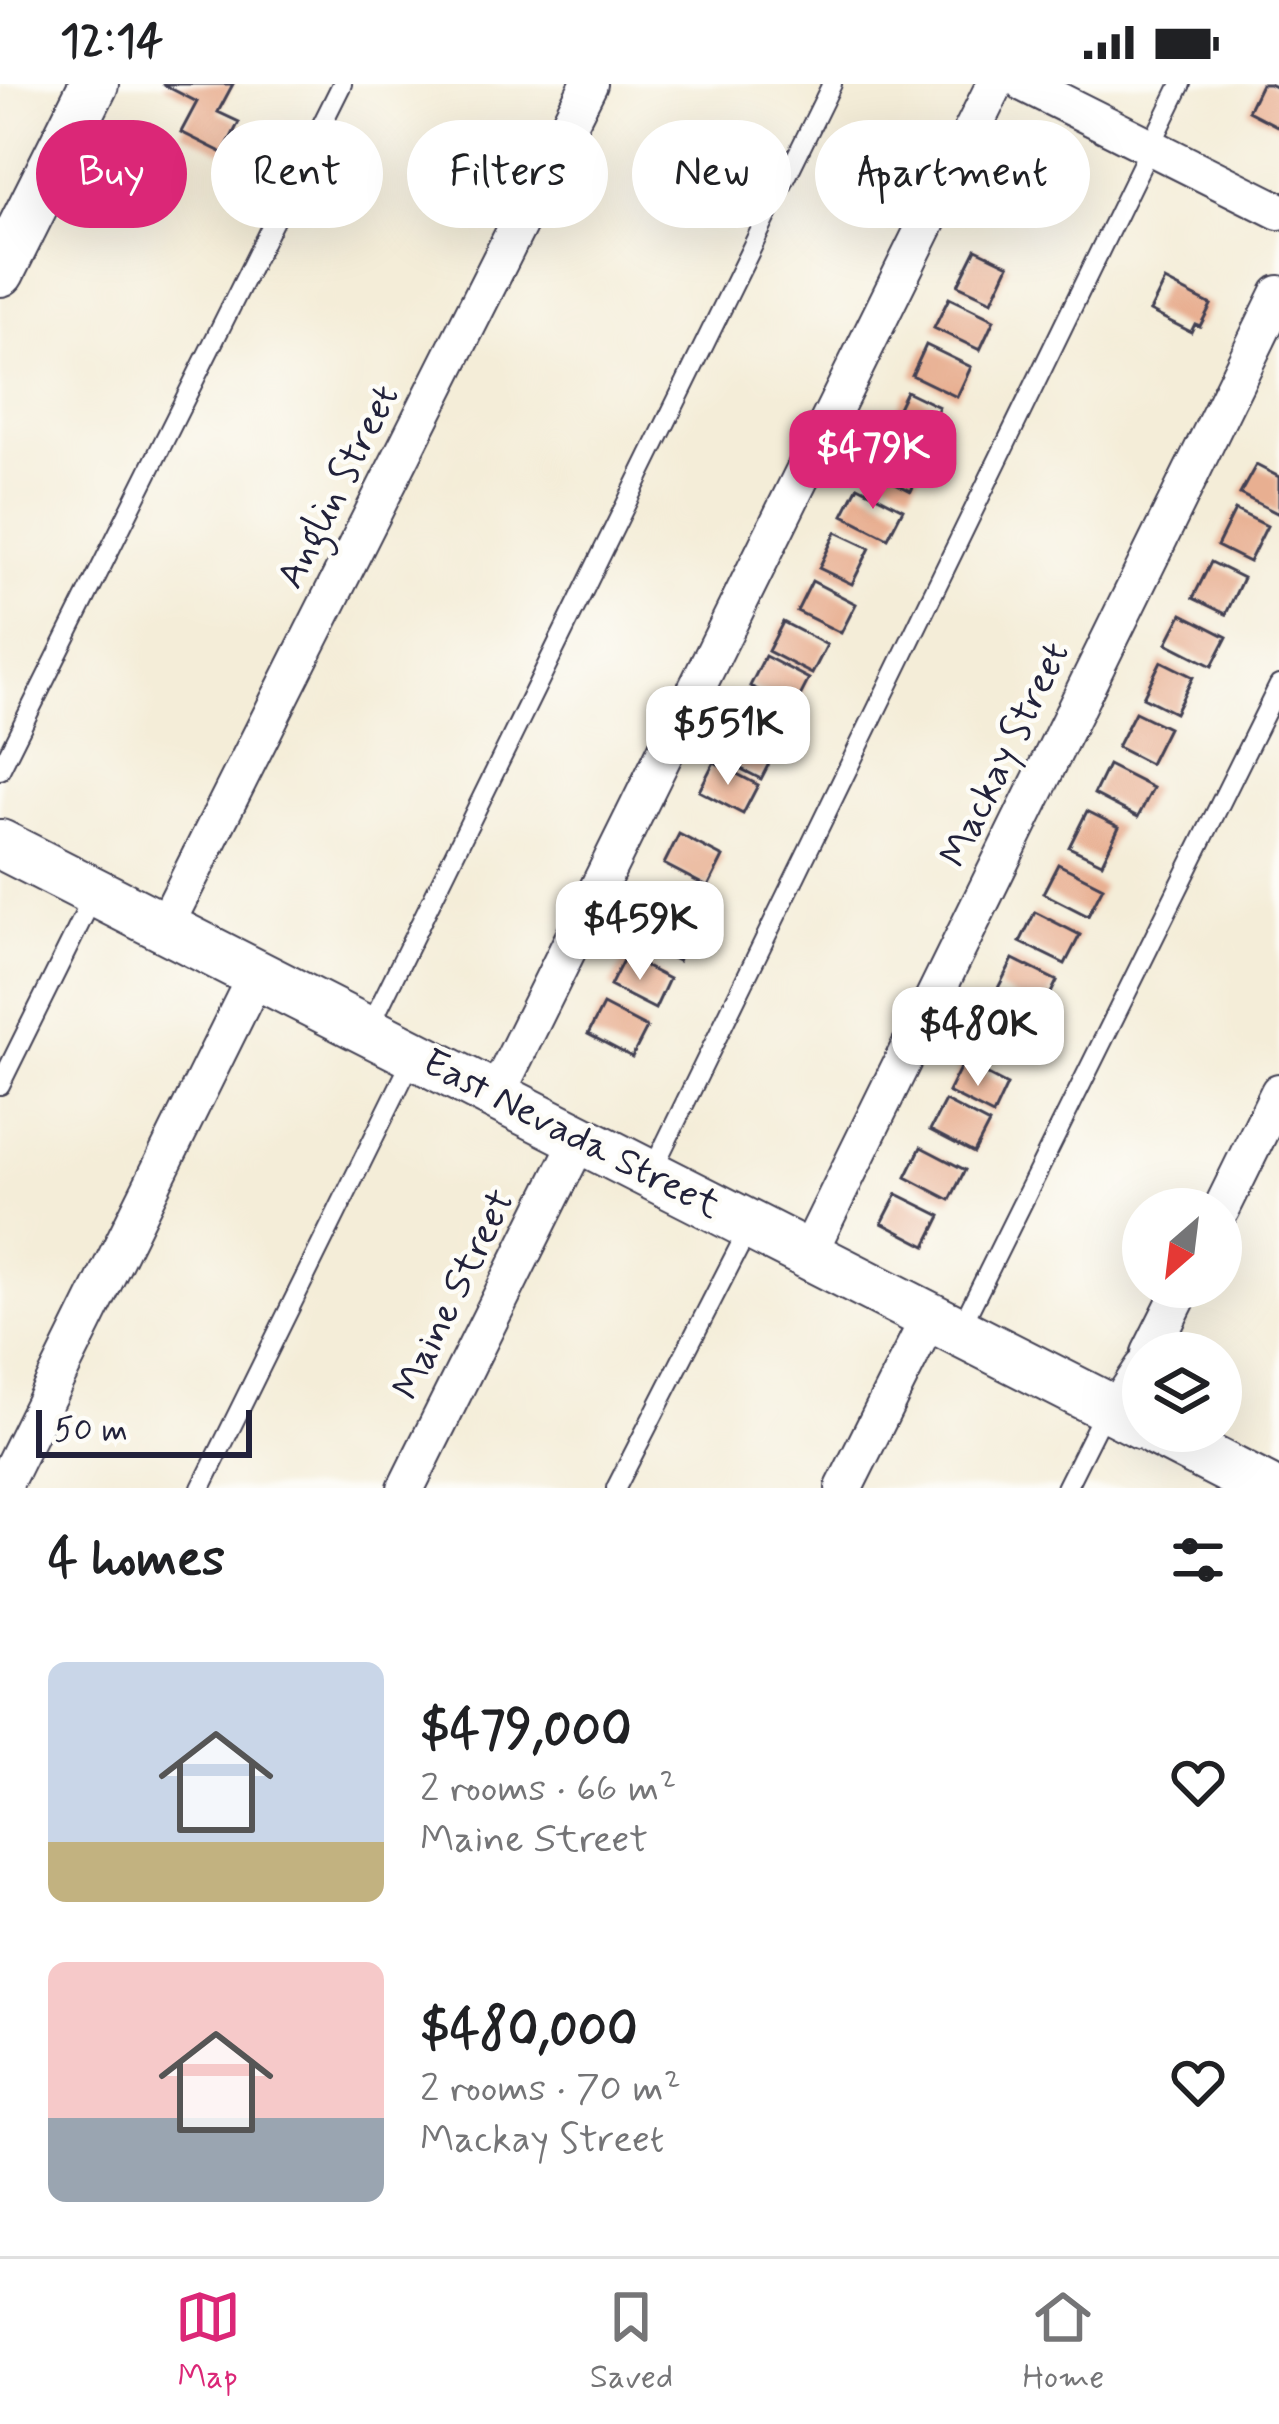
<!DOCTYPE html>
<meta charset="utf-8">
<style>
:root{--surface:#fff;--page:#f2f2f2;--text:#202124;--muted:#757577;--line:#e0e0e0;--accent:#db2777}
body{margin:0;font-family:Mynerve,sans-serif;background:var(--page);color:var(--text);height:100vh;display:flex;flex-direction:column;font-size:45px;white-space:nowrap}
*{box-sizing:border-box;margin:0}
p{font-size:39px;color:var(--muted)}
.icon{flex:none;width:66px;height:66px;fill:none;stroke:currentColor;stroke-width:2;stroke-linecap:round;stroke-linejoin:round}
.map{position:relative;height:1404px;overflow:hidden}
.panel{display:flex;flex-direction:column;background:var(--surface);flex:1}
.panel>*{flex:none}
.banner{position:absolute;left:36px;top:36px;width:1209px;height:108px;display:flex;gap:24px}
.needle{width:78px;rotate:208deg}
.controls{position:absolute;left:1122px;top:1104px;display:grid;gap:24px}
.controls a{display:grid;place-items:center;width:120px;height:120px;border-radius:50%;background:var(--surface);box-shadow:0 12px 48px #0002;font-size:60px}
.scale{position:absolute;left:36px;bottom:30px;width:216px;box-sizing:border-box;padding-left:12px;border:6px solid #22223b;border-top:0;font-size:33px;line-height:42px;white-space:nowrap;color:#22223b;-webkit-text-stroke:9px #fdfcf7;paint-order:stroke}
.price{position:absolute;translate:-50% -102px;padding:0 27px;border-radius:24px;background:#fff;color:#222;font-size:39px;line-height:78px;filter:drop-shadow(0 3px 6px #0008)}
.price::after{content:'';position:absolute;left:50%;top:72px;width:36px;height:27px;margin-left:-18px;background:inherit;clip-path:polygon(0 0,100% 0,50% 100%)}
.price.current{background:var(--accent);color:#fff}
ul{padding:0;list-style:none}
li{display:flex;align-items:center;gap:36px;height:300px;padding:0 48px}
li span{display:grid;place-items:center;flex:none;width:336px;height:240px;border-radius:18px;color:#555}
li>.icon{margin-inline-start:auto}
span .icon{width:144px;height:144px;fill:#fffc;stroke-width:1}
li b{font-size:51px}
h2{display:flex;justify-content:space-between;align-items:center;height:144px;padding:0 48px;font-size:51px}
.chip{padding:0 42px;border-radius:54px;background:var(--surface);box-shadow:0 12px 48px #0002;font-size:42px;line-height:108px}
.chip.current{background:var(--accent);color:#fff}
.status{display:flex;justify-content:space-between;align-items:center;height:84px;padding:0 60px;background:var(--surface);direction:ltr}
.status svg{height:33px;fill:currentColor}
.tabs{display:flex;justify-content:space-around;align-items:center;height:168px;border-top:3px solid var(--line);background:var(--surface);font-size:33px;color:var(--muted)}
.tabs a{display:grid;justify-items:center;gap:6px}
.tabs .current{color:var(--accent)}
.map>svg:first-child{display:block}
</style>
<div class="status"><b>12:14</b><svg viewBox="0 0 49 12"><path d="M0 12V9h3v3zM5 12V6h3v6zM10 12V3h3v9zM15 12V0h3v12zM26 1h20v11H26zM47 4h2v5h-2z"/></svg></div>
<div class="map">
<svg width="1279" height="1404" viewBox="0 0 1279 1404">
<rect width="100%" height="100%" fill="#fdfcf7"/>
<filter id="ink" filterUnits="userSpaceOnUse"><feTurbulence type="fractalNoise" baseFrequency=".00833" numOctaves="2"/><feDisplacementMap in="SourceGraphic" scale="24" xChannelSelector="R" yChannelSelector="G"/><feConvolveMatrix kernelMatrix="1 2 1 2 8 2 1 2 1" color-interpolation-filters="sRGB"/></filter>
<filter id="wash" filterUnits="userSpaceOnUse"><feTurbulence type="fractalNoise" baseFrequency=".004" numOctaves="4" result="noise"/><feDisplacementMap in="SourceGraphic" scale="48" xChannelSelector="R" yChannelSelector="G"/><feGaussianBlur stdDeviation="2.7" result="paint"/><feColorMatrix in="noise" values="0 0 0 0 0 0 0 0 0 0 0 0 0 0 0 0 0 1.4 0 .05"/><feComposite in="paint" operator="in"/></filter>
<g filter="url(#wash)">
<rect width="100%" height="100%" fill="#f4edd8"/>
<g id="blocks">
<path fill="#e8af91" d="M 162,0 L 233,0 L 218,28 L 239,38 L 223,69 L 181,48 L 197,18 Z
M 1261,0 L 1269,0 L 1279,5 L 1279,43 L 1248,27 Z
M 976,165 L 1009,181 L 992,217 L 958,201 Z
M 1165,197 L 1211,221 L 1200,242 L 1195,240 L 1191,248 L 1150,227 Z
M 949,214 L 994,236 L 980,266 L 934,244 Z
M 926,261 L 971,283 L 957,313 L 912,291 Z
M 906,307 L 939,323 L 922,358 L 889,342 Z
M 881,355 L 925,378 L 911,407 L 866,384 Z
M 1256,381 L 1279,393 L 1279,430 L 1240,410 Z
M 858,402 L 903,425 L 888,454 L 843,431 Z
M 1235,426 L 1267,442 L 1249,478 L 1217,462 Z
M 836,448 L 870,464 L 852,500 L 819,484 Z
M 1211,478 L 1243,494 L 1226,530 L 1193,514 Z
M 812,497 L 856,520 L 841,549 L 797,527 Z
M 1182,530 L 1227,553 L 1212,582 L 1167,559 Z
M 783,538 L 827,561 L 812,590 L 768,567 Z
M 765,572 L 809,595 L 794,624 L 750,602 Z
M 1161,577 L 1193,593 L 1175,629 L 1143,613 Z
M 1135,628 L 1168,644 L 1150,680 L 1117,663 Z
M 732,643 L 776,666 L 761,695 L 716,672 Z
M 714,678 L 758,701 L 743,730 L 699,707 Z
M 1108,681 L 1153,704 L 1138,733 L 1094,710 Z
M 1087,727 L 1119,743 L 1102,779 L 1069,763 Z
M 679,750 L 723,773 L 708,803 L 664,780 Z
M 1058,780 L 1103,803 L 1088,832 L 1043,809 Z
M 648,825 L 693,848 L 678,877 L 633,855 Z
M 1035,828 L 1080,851 L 1065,880 L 1020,858 Z
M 625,872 L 669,895 L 655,925 L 610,902 Z
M 1013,875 L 1057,897 L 1042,927 L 998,904 Z
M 603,921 L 647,944 L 632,973 L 588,950 Z
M 963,978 L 1007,1001 L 993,1031 L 948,1008 Z
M 945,1017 L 989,1040 L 974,1069 L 930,1046 Z
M 921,1063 L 965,1086 L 950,1116 L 906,1093 Z
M 897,1110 L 941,1132 L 926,1162 L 882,1139 Z"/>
</g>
</g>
<g filter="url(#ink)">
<use href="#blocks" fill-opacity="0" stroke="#424053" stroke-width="3"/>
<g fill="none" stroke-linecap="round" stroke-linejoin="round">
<defs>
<path id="lane" d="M 0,686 L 342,0
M 369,944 L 832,0
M 0,1001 L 94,811
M 650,1091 L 1181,0
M 959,1247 L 1279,601
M 201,1404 L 414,972
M 616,1404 L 750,1142
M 1066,1404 L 1105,1326"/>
<path id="street" d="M 1025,0 L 1279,127
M 164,844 L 589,0
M 495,1013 L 995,0
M 1221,1126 L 1279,1008
M 808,1170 L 1279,210
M 1150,1269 L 1183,1203
M 1115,1326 L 1143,1284
M 2,1404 L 256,891
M 406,1404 L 579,1056
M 844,1404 L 930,1232"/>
<path id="secondary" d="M 0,188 L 94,0
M 0,760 L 1143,1341
M 1155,1347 L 1266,1404"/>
</defs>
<use href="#lane" stroke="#424053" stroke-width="22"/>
<use href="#street" stroke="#424053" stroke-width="40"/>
<use href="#secondary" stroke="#424053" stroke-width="52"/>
<use href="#lane" stroke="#fff" stroke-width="18"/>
<use href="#street" stroke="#fff" stroke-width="36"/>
<use href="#secondary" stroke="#fff" stroke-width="48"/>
</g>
</g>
<g text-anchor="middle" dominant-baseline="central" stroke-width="9" stroke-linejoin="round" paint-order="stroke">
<g font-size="39" fill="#22223b" stroke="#fdfcf7">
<text transform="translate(339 403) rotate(-63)">Anglin Street</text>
<text transform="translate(1006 671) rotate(-64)">Mackay Street</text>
<text transform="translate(571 1051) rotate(27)">East Nevada Street</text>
<text transform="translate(455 1211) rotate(-64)">Maine Street</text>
</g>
</g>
</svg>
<div class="controls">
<a><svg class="needle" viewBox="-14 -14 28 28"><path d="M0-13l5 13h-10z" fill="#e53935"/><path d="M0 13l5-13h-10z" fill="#757577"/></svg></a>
<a><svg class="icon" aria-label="layers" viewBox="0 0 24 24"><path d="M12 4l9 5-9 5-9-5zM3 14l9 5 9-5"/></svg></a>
</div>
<div class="scale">50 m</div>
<b class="price current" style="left:873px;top:428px">$479K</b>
<b class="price" style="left:728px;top:704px">$551K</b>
<b class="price" style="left:640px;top:899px">$459K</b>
<b class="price" style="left:978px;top:1005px">$480K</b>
<div class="banner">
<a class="chip current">Buy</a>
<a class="chip">Rent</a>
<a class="chip">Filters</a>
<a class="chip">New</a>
<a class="chip">Apartment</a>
</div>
</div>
<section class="panel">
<h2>4 homes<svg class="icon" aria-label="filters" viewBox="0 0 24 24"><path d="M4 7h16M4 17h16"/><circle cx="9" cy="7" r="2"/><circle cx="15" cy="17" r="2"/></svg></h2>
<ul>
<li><span style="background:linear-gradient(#c9d6e8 75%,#c2b280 0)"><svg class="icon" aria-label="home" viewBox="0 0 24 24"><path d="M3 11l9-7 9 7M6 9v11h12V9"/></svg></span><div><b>$479,000</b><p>2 rooms · 66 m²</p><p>Maine Street</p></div><svg class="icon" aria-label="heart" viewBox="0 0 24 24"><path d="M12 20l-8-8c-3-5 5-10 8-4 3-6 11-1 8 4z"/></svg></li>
<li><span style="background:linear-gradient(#f6c9c9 65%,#9aa5b1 0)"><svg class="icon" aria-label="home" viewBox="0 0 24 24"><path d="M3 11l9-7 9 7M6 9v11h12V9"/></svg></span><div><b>$480,000</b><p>2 rooms · 70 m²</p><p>Mackay Street</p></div><svg class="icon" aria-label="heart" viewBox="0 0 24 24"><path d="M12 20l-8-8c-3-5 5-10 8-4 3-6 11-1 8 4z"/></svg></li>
</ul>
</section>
<nav class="tabs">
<a class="current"><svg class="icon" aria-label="map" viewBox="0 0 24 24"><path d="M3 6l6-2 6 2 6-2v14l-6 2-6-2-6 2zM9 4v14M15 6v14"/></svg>Map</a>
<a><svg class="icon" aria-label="saved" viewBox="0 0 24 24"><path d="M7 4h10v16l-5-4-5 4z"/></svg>Saved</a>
<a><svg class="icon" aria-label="home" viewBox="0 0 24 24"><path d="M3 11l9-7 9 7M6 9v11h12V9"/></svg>Home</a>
</nav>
